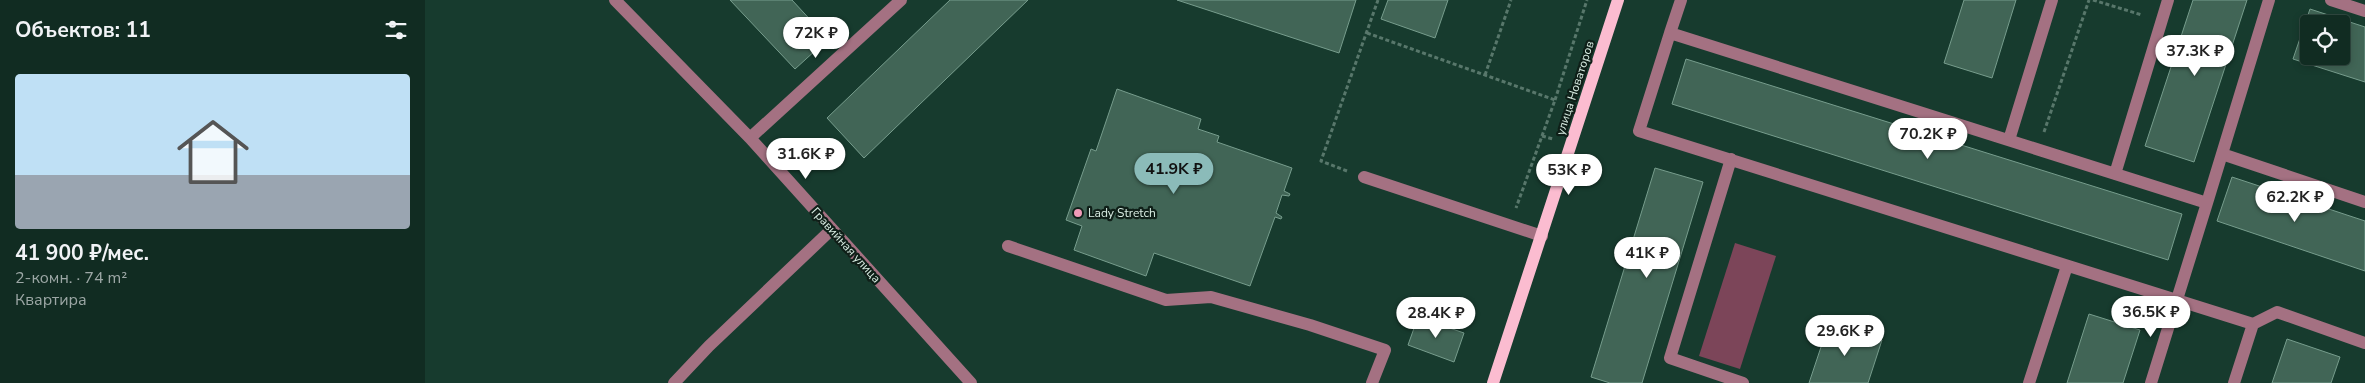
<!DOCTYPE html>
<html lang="ru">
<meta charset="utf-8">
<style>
:root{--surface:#112c22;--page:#1e382f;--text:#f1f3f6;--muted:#9ca7a5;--line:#304840;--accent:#8bbbb9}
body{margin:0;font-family:"Nunito Sans",sans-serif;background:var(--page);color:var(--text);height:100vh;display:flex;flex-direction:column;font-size:19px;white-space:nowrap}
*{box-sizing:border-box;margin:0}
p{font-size:16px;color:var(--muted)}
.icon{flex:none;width:28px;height:28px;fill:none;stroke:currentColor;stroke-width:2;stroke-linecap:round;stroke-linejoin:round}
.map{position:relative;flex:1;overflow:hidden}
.drawer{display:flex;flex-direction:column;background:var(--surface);width:425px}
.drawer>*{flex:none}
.fabs{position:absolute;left:1875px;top:15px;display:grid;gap:10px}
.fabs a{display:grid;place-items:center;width:50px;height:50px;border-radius:5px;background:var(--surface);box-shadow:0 2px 8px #0003,0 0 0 1px var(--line);font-size:25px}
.price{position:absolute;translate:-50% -42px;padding:0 11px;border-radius:18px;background:#fff;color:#222;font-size:16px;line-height:32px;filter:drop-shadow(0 1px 2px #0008)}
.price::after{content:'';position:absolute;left:50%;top:30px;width:15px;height:11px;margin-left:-8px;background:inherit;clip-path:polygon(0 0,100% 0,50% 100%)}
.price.selected{background:var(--accent);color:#111}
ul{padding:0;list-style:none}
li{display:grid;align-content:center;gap:10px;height:265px;padding:0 15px}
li+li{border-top:1px solid var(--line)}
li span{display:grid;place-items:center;height:155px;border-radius:5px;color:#555}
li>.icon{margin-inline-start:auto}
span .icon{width:90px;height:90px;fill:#fffc;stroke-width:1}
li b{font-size:21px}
h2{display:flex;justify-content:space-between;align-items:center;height:60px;padding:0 15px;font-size:21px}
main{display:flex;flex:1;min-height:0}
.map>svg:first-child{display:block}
</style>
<main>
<section class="drawer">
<h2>Объектов: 11<svg class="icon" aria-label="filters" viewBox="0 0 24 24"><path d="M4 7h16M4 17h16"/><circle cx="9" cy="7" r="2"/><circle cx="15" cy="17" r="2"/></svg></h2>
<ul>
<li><span style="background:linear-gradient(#bfe0f5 65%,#9aa5b1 0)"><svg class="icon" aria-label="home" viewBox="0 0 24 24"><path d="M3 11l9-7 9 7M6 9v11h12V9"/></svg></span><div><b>41 900 ₽/мес.</b><p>2-комн. · 74 m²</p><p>Квартира</p></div></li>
</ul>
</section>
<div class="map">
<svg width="1940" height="383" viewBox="0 0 1940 383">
<rect width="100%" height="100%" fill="#173b2e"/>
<path fill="#7c4559" d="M 1310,243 L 1351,256 L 1315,369 L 1274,356 Z"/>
<path fill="#416556" stroke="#779d8d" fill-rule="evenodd" d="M 305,0 L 367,0 L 403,39 L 370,69 Z
M 525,0 L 603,0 L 439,158 L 402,118 Z
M 752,0 L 931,0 L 914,53 Z
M 963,0 L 1023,0 L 1010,38 L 956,19 Z
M 1539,0 L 1591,0 L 1567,78 L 1519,63 Z
M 1768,0 L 1822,0 L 1769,162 L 1720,146 Z
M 1885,9 L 1940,27 L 1940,82 L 1868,59 ZM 1884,24 L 1916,24 L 1916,56 L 1884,56 Z
M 1261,59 L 1757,214 L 1743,260 L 1247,104 Z
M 692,89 L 776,119 L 773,129 L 794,136 L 792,142 L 867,168 L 859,191 L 865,194 L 864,196 L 857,195 L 851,213 L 857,217 L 856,219 L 850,217 L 825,286 L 729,253 L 721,276 L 649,250 L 657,226 L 641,220 L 666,149 L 671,151 Z
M 1230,168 L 1278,182 L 1217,383 L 1185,383 L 1166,377 Z
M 1807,177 L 1940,221 L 1940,271 L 1792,221 Z
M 1664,314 L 1715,330 L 1698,383 L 1642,383 Z
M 993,317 L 1039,333 L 1029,362 L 983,345 Z
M 1404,323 L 1457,340 L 1443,383 L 1384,383 Z
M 1862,339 L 1915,357 L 1906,383 L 1847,383 Z"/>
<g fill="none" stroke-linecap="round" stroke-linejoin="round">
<path stroke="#58776b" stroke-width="3" stroke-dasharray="4 2.5" stroke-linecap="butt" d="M 1668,0 L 1717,15
M 942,33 L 1130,100 L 1091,208
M 1060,75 L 1086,0
M 1130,100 L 1162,0
M 1619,132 L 1664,0
M 1117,136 L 1128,139
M 922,171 L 896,161 L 953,0"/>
<path stroke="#a47182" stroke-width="12" d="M 190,0 L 325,138 L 546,383
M 1256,0 L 1245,33 L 1782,203 L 1726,383
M 1906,0 L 1940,11
M 1245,33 L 1214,131 L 1828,324 L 1809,383
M 325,138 L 476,0
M 1584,140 L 1627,0
M 1797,154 L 1940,202
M 1306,159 L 1245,358 L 1318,383
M 1690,174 L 1743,0
M 939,177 L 1117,236
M 1782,203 L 1844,0
M 583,246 L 741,300 L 786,297 L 885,325 L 960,350 L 947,383
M 1828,324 L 1852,312 L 1940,343
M 249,383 L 284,346 L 407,229
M 1604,383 L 1642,266"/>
<path stroke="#fbbcd0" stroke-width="12" d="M 1068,383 L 1193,0"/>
</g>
<circle fill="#f09ab7" stroke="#0f1f18" stroke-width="2" cx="653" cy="213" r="5"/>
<g text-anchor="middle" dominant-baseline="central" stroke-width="4.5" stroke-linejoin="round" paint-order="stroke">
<g font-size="12" fill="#d9ede3" stroke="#0f1f18">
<text transform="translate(1150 88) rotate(-72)">улица Новаторов</text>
<text transform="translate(421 245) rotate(48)">Гравийная улица</text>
</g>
<g font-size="12" fill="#d9ede3" stroke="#0f1f18" text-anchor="start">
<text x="663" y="213">Lady Stretch</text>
</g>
</g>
</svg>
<div class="fabs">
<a><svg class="icon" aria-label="locate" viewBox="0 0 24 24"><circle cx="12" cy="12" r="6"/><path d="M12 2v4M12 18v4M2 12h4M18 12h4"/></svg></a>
</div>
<b class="price" style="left:391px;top:59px">72K ₽</b>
<b class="price" style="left:1770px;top:77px">37.3K ₽</b>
<b class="price" style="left:1503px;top:160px">70.2K ₽</b>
<b class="price" style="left:381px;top:180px">31.6K ₽</b>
<b class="price selected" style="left:749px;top:195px">41.9K ₽</b>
<b class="price" style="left:1144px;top:196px">53K ₽</b>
<b class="price" style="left:1870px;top:223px">62.2K ₽</b>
<b class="price" style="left:1222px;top:279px">41K ₽</b>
<b class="price" style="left:1726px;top:338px">36.5K ₽</b>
<b class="price" style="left:1011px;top:339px">28.4K ₽</b>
<b class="price" style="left:1420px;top:357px">29.6K ₽</b>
</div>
</main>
